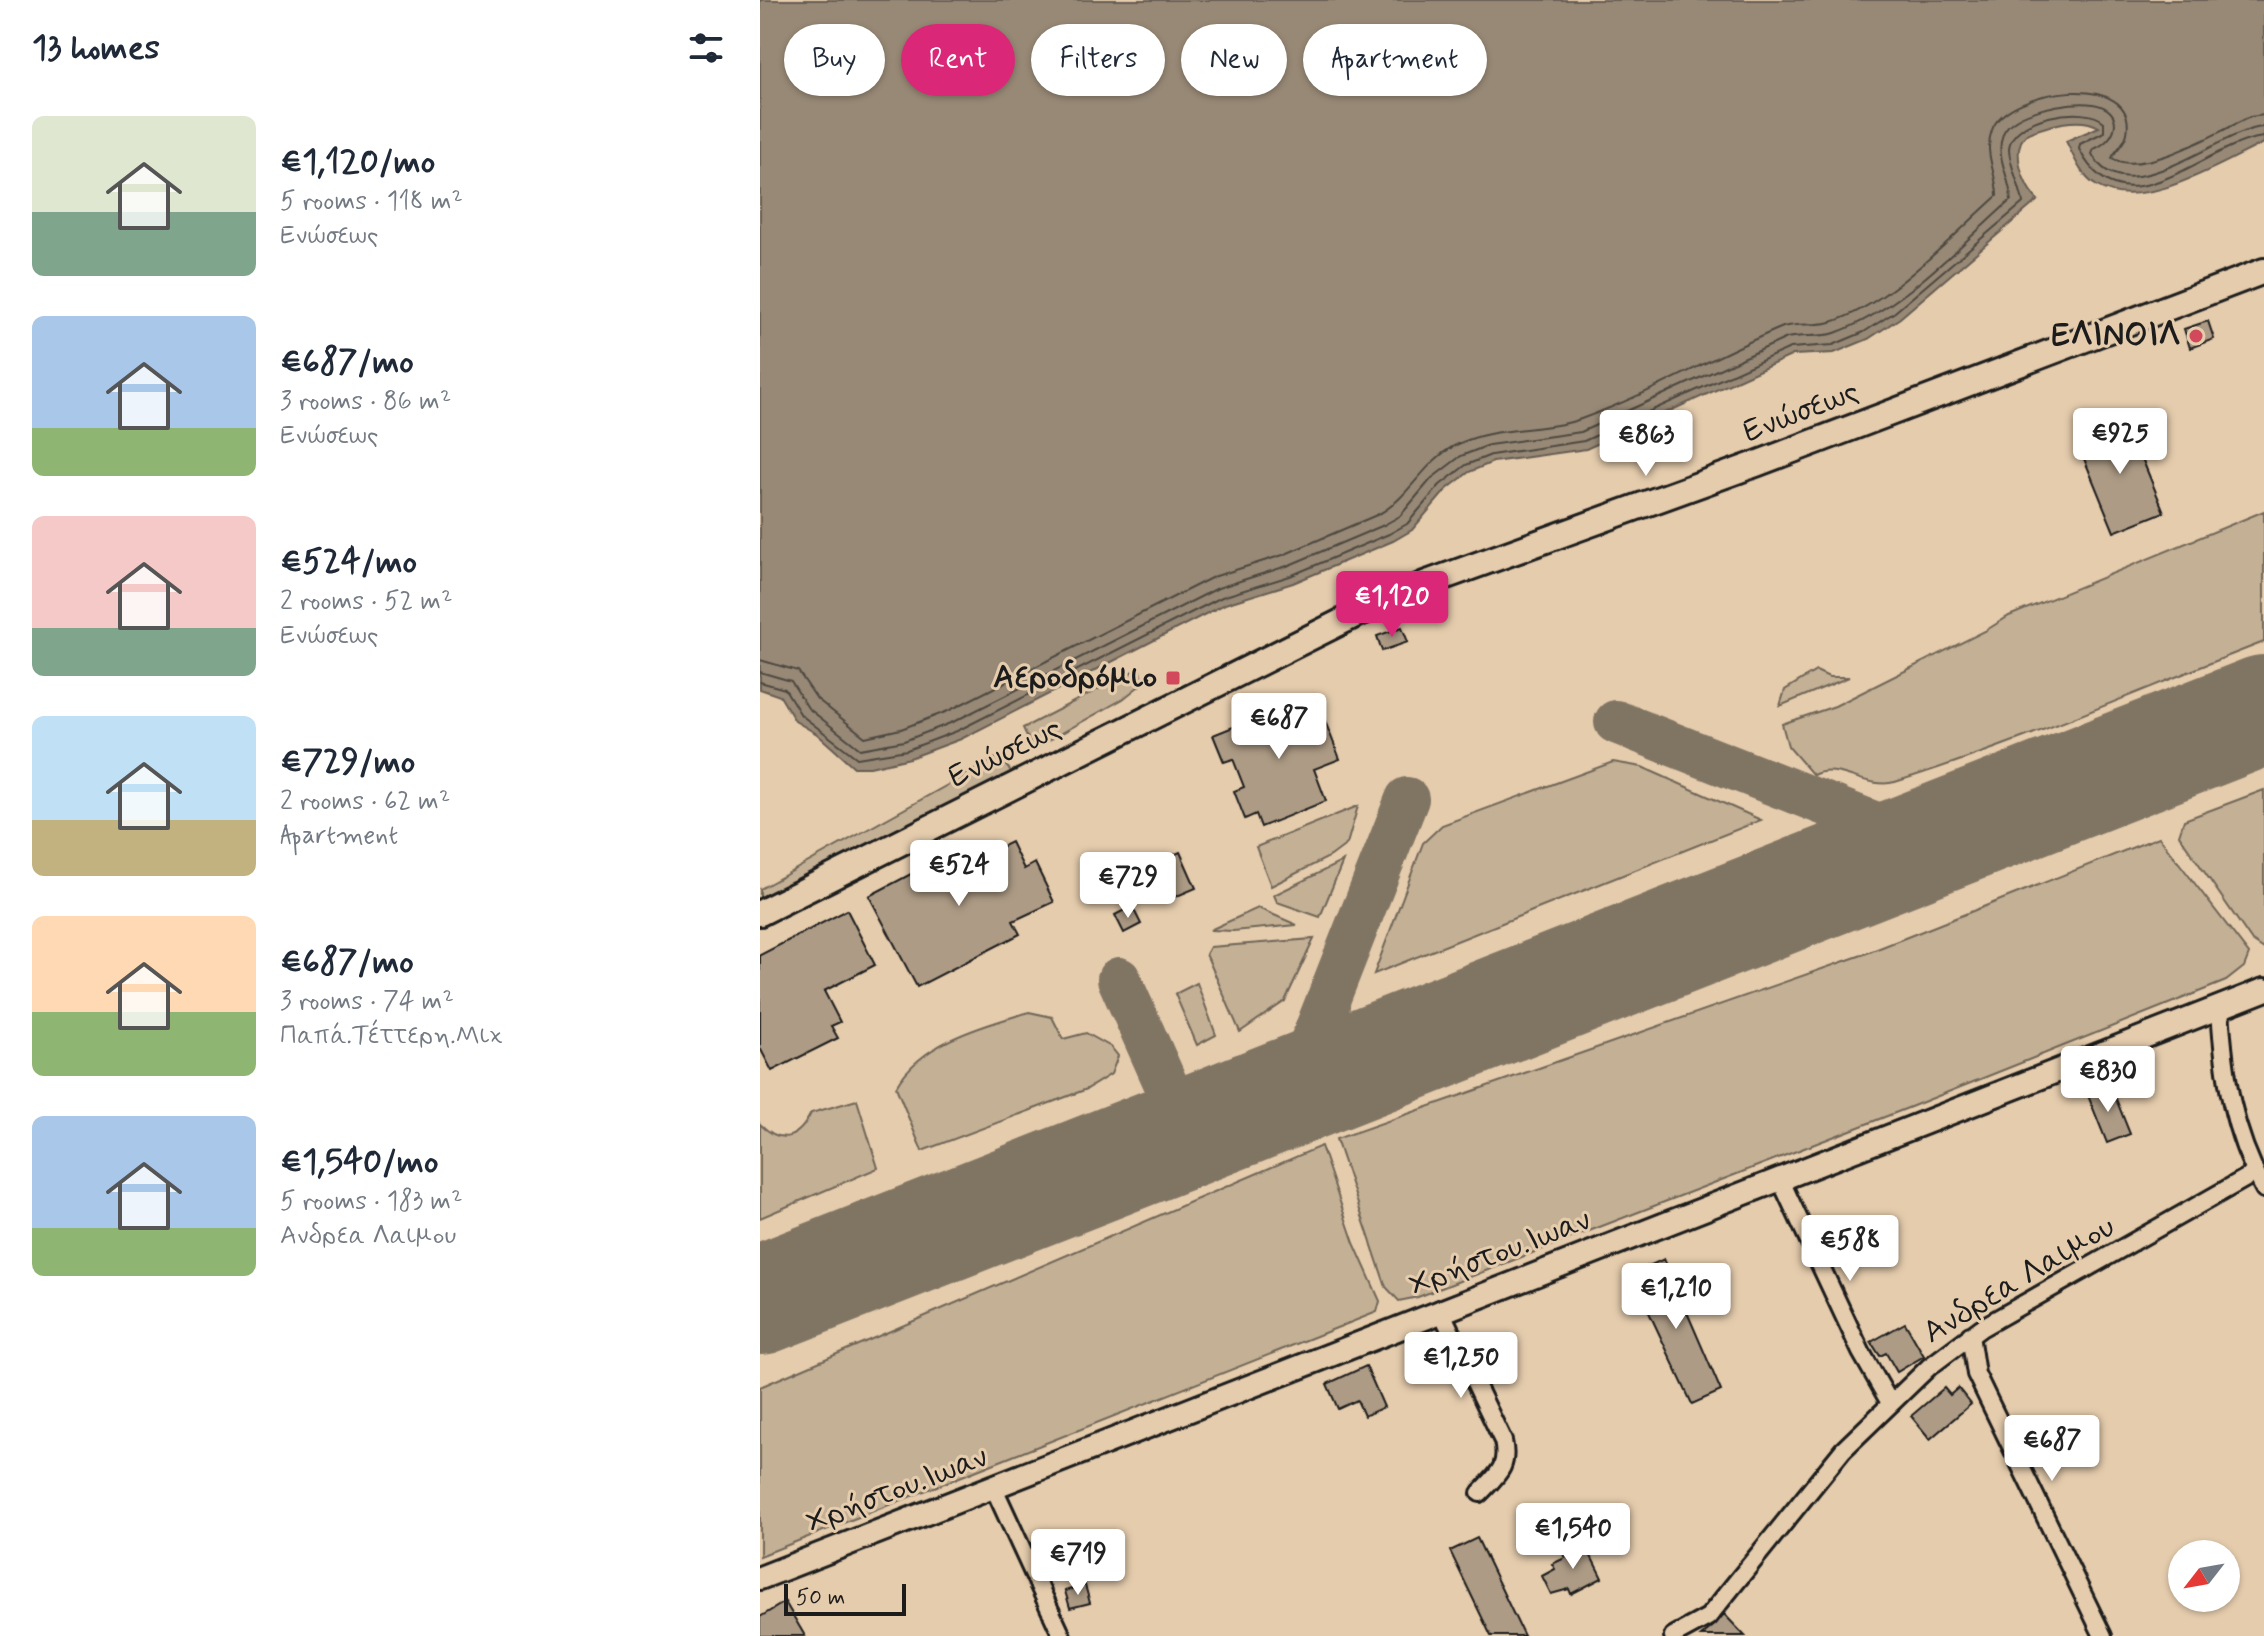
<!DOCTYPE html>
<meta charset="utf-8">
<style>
:root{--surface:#fff;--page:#f2f2f3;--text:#1f2937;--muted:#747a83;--accent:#db2777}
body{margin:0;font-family:Mynerve,sans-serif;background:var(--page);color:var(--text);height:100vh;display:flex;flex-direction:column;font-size:30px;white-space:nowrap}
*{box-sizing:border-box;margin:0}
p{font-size:26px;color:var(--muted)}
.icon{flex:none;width:44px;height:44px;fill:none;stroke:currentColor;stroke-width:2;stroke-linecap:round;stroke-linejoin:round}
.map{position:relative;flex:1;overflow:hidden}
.details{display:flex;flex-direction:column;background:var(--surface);width:760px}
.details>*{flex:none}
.hud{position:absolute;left:24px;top:24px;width:760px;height:72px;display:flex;gap:16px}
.needle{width:52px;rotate:239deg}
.controls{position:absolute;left:1408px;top:1540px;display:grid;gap:16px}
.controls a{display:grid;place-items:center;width:72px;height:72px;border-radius:50%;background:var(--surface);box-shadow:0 2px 6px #0004;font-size:40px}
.scale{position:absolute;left:24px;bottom:20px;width:122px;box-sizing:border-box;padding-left:8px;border:4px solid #1c1c1c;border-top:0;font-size:22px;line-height:28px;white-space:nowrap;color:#1c1c1c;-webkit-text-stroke:6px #e5ccad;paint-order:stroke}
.price{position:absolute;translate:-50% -68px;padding:0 18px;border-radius:8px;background:#fff;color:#222;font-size:26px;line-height:52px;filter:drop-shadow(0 2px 4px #0008)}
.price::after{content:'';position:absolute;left:50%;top:48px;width:24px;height:18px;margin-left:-12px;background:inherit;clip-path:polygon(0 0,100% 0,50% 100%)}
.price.active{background:var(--accent);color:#fff}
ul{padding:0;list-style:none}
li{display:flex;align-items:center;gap:24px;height:200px;padding:0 32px}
li span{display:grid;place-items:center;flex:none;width:224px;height:160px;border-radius:12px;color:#555}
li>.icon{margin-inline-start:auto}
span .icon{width:96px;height:96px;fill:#fffc;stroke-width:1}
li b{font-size:34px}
h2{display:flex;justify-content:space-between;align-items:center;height:96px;padding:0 32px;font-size:34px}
.tag{padding:0 28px;border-radius:36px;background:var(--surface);box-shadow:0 2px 6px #0004;font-size:28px;line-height:72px}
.tag.active{background:var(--accent);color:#fff}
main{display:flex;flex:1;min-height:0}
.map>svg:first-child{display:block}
</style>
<main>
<section class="details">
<h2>13 homes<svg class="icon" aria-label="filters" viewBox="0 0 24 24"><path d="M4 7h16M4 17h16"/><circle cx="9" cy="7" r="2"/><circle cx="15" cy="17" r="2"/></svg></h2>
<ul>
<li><span style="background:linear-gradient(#dfe7d0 60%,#7fa58c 0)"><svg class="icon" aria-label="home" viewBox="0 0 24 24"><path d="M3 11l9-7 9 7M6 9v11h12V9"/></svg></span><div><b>€1,120/mo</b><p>5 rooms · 118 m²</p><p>Ενώσεως</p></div></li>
<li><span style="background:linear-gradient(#a9c7e8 70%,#8fb573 0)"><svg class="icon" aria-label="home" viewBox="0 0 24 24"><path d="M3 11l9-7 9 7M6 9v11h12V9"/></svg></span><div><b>€687/mo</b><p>3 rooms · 86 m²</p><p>Ενώσεως</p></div></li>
<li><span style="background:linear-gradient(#f6c9c9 70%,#7fa58c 0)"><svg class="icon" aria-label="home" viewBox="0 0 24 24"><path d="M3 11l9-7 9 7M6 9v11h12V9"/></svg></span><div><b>€524/mo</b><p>2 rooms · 52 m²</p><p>Ενώσεως</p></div></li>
<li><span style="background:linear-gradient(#bfe0f5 65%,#c2b280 0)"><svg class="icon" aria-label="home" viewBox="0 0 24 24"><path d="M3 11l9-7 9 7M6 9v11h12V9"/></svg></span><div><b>€729/mo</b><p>2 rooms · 62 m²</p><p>Apartment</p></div></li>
<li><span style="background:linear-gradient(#ffd9b3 60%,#8fb573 0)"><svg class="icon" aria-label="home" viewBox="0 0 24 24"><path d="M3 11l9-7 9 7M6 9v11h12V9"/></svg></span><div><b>€687/mo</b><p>3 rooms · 74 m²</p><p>Παπά.Τέττερη.Μιχ</p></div></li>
<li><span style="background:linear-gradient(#a9c7e8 70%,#8fb573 0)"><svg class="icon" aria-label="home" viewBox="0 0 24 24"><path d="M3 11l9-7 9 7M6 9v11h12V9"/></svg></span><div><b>€1,540/mo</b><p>5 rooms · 183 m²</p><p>Ανδρεα Λαιμου</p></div></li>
</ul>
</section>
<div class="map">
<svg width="1504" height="1636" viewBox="0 0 1504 1636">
<rect width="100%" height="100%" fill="#e5ccad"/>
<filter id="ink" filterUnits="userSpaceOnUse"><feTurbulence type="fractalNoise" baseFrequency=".0125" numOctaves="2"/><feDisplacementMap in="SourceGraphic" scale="16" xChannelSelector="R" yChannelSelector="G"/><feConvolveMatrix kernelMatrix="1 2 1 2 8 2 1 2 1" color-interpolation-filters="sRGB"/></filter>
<g filter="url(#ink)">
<path fill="#c4b095" stroke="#706658" stroke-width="2" d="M 1504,511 L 1504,642 C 1382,689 1261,743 1135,782 C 1107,790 1078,762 1053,775 L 1028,746 L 1022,724 L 1075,706 L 1225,631 L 1249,616 Z
M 379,668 L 383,683 L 363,699 L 273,749 L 263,728 Z
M 1056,671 L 1069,677 L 1089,677 L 1020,706 L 1025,690 Z
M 238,757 L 252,772 L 0,906 L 0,889 Z
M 853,762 L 882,767 L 1001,820 L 614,974 L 663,843 L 682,825 Z
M 1504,790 L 1504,949 L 1492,941 L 1419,835 L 1424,820 Z
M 598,806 L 587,844 L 571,856 L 511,886 L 496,847 Z
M 1399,837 L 1489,954 L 1484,967 L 1466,981 L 1153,1106 L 658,1297 L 639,1301 L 626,1287 L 576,1139 L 1102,955 Z
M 583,861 L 560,917 L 517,902 L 514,895 Z
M 498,908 L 537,925 L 473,931 L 450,930 Z
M 554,939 L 525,1001 L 480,1032 L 446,954 L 450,947 Z
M 437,983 L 456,1035 L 437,1045 L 415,994 Z
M 269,1012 L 292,1017 L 303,1039 L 326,1033 L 351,1047 L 358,1056 L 351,1074 L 327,1089 L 162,1151 L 136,1087 C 161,1042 222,1026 269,1012 Z
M 97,1100 L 118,1168 L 0,1218 L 0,1124 C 22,1146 39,1138 51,1113 Z
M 561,1146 L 594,1243 L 620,1301 L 617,1312 L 0,1556 L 0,1387 Z"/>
<path fill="#988976" stroke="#665d52" stroke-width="2" d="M 0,0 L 1504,0 L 1504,143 C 1461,163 1383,213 1337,186 C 1321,177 1314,157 1306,141 L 1339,127 C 1319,115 1288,126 1268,133 C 1249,147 1263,187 1278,200 L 1140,318 L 1108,339 L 1074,353 L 1033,355 L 826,449 L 733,462 L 709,472 L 686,490 L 652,530 L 633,541 L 533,583 L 465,604 L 201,739 L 150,758 L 110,767 L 94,767 L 57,734 L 35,721 L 20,696 L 0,689 Z"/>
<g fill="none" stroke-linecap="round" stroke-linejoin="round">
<path stroke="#4e4840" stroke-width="2" d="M 0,660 L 38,671 L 57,699 L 105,737 L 141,729 L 188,711 L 453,577 L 523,555 L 619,514 C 650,497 664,461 696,445 C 736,425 780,433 821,419 C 891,394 955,355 1023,327 C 1039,323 1056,326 1071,322 C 1128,306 1193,235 1237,196 C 1237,173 1223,154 1232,130 C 1246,88 1379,70 1367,133 C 1365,144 1355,150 1352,158 C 1382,178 1459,131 1490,117 L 1504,115
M 0,672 L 31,681 L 48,708 L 100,749 L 144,741 L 193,722 L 458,588 L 527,566 L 624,525 L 640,516 L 672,478 L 701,456 L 729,445 L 821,432 L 1027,338 C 1042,334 1061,338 1075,333 C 1142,309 1198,247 1251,200 C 1251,178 1234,157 1243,134 C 1251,111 1311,100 1333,104 C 1365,109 1359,139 1334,149 L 1332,154 C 1365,217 1460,129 1504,127
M 0,682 L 25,689 L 41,715 L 97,758 L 147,750 L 197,731 L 462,597 L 530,576 L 629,534 L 647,524 L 680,485 L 706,465 L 731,455 L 824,441 L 1030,348 L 1073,345 L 1104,332 L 1135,312 L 1263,203 C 1261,186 1249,166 1249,149 C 1250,117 1326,104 1344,122 L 1344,132 L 1320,144 L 1319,149 C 1364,238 1443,143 1504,137"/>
<path stroke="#807464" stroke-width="44" d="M 856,722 L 1134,831 L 1175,839
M 1074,807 C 1111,828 1110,857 1075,879
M 359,979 L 412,1098 L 414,1122 L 403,1142
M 568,1006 C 561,1037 576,1053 604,1063
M 504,1102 L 534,1078 L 548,1051 L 647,799"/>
<path stroke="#807464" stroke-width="110" d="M 0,1300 L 1504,710"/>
</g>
<path fill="#ad9b85" stroke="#1c1c1c" stroke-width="2" d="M 1448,321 L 1454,339 L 1430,348 L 1424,329 Z
M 1366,419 L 1404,512 L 1354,532 L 1316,439 Z
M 642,627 L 648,642 L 622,651 L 617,636 Z
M 543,699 L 548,711 L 559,706 L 580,759 L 554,769 L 566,801 L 501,827 L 496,814 L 485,819 L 474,791 L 484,787 L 473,759 L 464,762 L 453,735 Z
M 212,842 L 220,857 L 251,842 L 264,869 L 275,863 L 294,902 L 253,921 L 260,934 L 157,987 L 109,896 Z
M 420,852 L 436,888 L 403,902 L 388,866 Z
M 372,906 L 381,924 L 364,933 L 355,915 Z
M 87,910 L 115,965 L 64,991 L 80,1022 L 71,1026 L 78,1038 L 12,1071 L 0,1048 L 0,955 Z
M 1350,1084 L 1370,1134 L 1347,1143 L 1327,1093 Z
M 904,1259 L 961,1391 L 932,1404 L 871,1274 Z
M 1145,1323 L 1164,1356 L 1137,1372 L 1126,1353 L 1120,1356 L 1111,1342 Z
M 606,1366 L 624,1407 L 604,1416 L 597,1400 L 578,1409 L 567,1384 Z
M 1184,1388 L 1190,1395 L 1198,1388 L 1211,1404 L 1170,1439 L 1151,1416 Z
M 717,1538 L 764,1636 L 731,1636 L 690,1551 Z
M 824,1542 L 842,1578 L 811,1594 L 809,1589 L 791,1594 L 782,1576 L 795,1569 L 792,1564 L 805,1558 L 803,1553 Z
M 325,1585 L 330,1603 L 310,1608 L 305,1591 Z
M 25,1602 L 45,1636 L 0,1636 L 0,1617 Z
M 964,1614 L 985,1636 L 941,1636 L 956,1624 Z"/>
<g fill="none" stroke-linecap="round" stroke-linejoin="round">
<defs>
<path id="minor" d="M 1460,1009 C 1464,1074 1472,1131 1504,1189
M 1020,1179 L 1101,1352 L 1130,1403
M 680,1309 L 743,1441 C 749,1467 738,1474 720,1493
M 1210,1335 L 1216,1374 L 1343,1636
M 233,1486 L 302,1636
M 913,1636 L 948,1617 L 1083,1450 L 1169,1367 L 1221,1328 L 1495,1173"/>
<path id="tertiary" d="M 0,1578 L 1504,990"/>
<path id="secondary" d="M 0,913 L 591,617 L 667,583 L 996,464 L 1504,271"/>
</defs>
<use href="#minor" stroke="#1c1c1c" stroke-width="22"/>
<use href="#tertiary" stroke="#1c1c1c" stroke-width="28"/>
<use href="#secondary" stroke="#1c1c1c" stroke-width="30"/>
<use href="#minor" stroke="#e5ccad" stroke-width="16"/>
<use href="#tertiary" stroke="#e5ccad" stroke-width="22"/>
<use href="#secondary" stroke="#e5ccad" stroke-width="24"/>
</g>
</g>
<g fill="#d1495b" stroke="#e5ccad" stroke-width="3">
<circle cx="1436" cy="336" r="8"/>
<rect x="405" y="670" width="16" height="16" rx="4"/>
</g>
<g text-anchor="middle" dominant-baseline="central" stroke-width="6" stroke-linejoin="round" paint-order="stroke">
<g font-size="32" font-weight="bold" fill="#1c1c1c" stroke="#e5ccad" text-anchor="end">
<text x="1420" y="336">ΕΛΙΝΟΙΛ</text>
<text x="397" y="678">Αεροδρόμιο</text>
</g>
<g font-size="32" fill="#1c1c1c" stroke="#e5ccad">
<text transform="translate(1041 412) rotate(-21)">Ενώσεως</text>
<text transform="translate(245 753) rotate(-26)">Ενώσεως</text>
<text transform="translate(740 1253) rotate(-21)">Χρήστου.Ιωαν</text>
<text transform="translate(1259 1280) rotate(-31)">Ανδρεα Λαιμου</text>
<text transform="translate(137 1490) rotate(-21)">Χρήστου.Ιωαν</text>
</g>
</g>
</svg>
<div class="controls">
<a><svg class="needle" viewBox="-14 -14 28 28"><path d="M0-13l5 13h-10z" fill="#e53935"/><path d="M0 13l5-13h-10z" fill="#747a83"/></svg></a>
</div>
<div class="scale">50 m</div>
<b class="price" style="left:1360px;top:476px">€925</b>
<b class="price" style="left:886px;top:478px">€863</b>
<b class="price active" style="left:632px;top:639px">€1,120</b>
<b class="price" style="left:519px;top:761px">€687</b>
<b class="price" style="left:199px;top:908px">€524</b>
<b class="price" style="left:368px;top:920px">€729</b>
<b class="price" style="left:1348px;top:1114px">€830</b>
<b class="price" style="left:1090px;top:1283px">€588</b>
<b class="price" style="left:916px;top:1331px">€1,210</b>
<b class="price" style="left:701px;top:1400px">€1,250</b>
<b class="price" style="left:1292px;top:1483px">€687</b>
<b class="price" style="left:813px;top:1571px">€1,540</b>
<b class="price" style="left:318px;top:1597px">€719</b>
<div class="hud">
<a class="tag">Buy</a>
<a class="tag active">Rent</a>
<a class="tag">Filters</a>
<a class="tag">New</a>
<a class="tag">Apartment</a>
</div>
</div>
</main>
